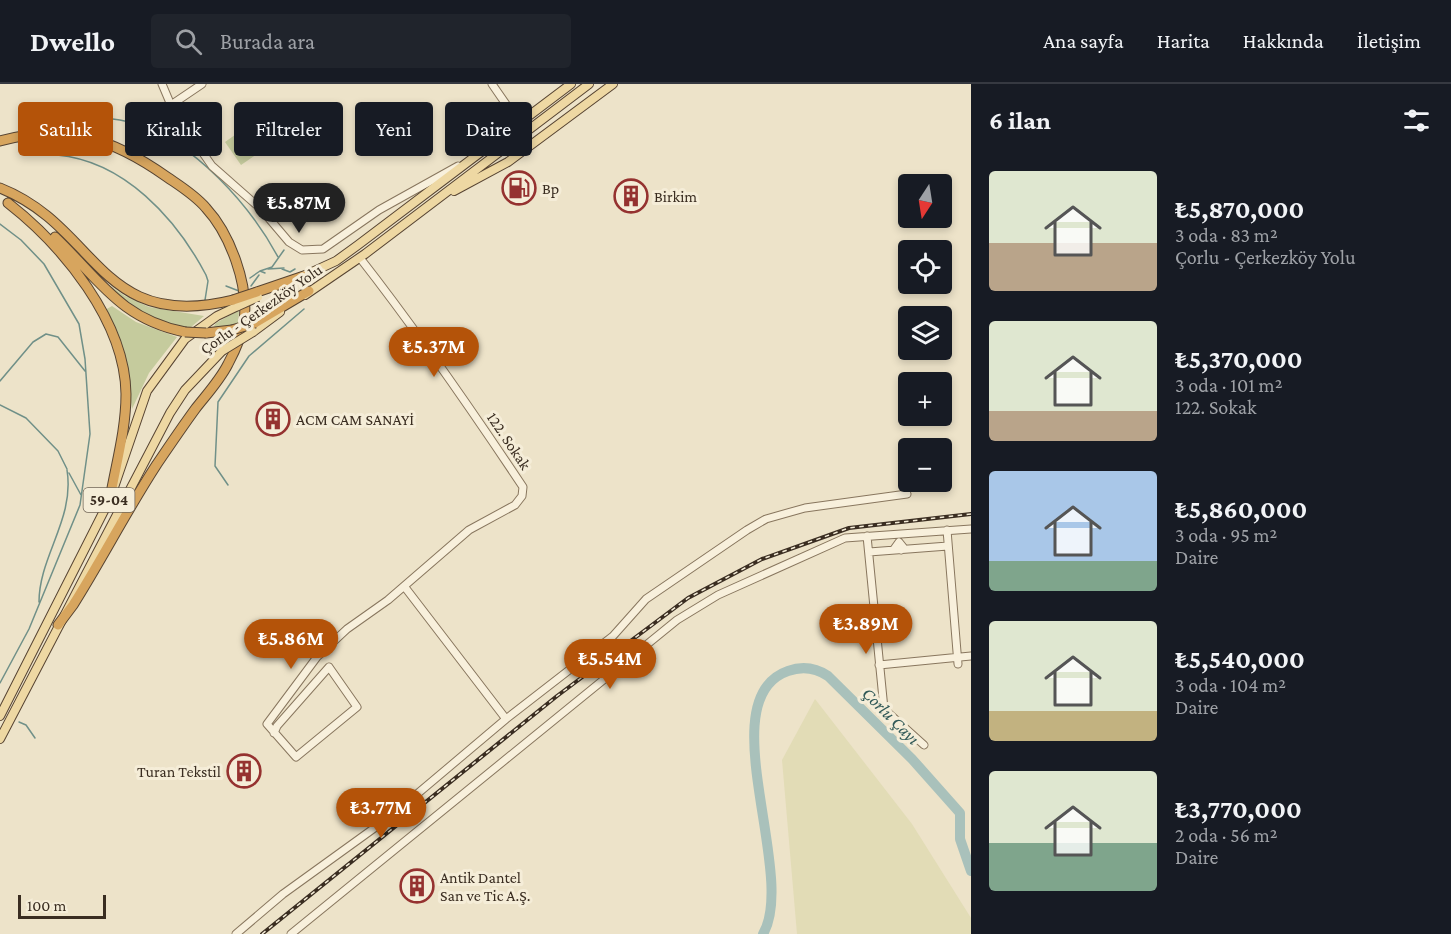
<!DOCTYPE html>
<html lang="tr">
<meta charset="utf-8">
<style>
:root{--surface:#171b24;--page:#20242c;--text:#f1f3f6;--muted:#9ea1a6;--line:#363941;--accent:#b45309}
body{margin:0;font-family:"Crimson Pro",serif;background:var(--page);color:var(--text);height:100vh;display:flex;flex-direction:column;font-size:22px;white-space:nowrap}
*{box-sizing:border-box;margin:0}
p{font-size:20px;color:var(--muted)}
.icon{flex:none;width:33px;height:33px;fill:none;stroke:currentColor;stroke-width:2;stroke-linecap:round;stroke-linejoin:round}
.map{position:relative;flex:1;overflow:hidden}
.panel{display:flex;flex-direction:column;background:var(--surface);width:480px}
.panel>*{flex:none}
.top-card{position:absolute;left:18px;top:18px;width:570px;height:54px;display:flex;gap:12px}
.needle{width:39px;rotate:192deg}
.fabs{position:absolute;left:898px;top:90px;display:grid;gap:12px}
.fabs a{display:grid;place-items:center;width:54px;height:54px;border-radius:6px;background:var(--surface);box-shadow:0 3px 9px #0003;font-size:30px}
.scale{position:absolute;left:18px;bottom:15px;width:88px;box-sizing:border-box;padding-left:6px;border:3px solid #3a2d21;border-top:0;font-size:16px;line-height:21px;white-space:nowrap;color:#3a2d21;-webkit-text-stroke:4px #f5edd8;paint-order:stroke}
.price{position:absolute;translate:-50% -51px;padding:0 14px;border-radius:21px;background:var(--accent);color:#fff;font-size:20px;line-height:39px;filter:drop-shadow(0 2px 3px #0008)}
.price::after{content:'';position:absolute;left:50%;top:36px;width:18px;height:14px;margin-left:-9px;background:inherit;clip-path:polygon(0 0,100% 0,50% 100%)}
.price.current{background:#222;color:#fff}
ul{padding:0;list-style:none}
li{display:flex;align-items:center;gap:18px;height:150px;padding:0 18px}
li span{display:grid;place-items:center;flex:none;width:168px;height:120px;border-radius:6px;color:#555}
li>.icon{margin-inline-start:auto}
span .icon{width:72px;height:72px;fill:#fffc;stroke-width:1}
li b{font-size:26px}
h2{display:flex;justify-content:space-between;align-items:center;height:72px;padding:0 18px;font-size:26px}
.pill{padding:0 21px;border-radius:6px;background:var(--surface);box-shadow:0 3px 9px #0003;font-size:21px;line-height:54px}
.pill.current{background:var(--accent);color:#fff}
header{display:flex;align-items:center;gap:36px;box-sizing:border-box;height:84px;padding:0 30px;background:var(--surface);border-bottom:2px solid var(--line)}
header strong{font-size:28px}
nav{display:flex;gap:33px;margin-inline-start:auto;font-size:21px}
.search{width:420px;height:54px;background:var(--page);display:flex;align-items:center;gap:15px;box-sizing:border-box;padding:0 21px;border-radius:6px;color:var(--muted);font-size:22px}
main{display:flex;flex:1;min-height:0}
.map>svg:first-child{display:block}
</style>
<header>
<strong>Dwello</strong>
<div class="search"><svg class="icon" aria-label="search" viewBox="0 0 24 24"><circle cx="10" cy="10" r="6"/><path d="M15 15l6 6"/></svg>Burada ara</div>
<nav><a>Ana sayfa</a><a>Harita</a><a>Hakkında</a><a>İletişim</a></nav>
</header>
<main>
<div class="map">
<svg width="971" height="850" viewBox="0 0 971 850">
<rect width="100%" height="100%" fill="#ede3c9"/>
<path fill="#e2dcb6" d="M 815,615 L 912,740 L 971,834 L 971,850 L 797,850 L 782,676 Z"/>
<path fill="#c5cb9d" d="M 256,36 L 273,59 L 241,81 L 225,58 Z
M 103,197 L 125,212 L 149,223 L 204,232 L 190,244 C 154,238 128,222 103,197 Z
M 112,222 L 136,238 L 177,253 L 149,289 L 132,325 L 126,279 L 105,226 Z
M 239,226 L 238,240 L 212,245 L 216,239 Z"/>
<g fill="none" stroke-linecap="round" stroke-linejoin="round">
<path stroke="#709088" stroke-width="1.5" d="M 59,45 L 58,33 C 84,33 111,32 136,40 C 194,58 250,121 278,173
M 57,71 C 124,77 176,134 206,191 L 208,197 L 205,216
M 0,140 L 21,156 L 44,180 L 79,240 L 85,275 L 90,350 L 80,421 L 29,545 L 0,599
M 268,185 L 284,184
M 282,185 L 290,188 L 295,185
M 260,187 L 272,183 L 284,166
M 250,194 L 260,187 L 265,189
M 226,202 L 239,207
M 251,202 L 259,191
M 0,297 L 33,258 L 46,250 L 58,253 L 85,287
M 0,321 L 26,334 L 58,367 L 67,385
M 69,389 L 81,411
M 228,401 L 215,382 L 218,318 L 249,272 L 304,225
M 39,518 C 39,472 75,435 67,386
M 19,638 L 26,641 L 35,654"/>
<path stroke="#a9c1bb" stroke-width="10" d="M 763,850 C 798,791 709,614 788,587 C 802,582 816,584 828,592 L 912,675 L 960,729 L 960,755 L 971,787"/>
<defs>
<path id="minor" d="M 162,0 L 173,26 L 212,82 L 261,125 L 289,158 L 302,166 L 323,165 L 379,126 L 458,82
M 492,0 L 519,39
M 171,21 L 202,0
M 947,446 L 958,580
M 867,452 L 884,625 L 924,661
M 894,465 L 899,458 L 903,463 L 901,466
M 869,468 L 948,462
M 404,502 L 506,635 L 613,552 L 646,515 L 747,446 L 766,435 L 805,424 L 907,410
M 879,581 L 971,572
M 274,649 L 277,642 L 329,583 L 357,623 L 296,673 L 267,640 L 317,573 L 347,545 L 388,516 L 469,446 L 515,421 L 522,412 L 523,403 C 471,325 418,248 360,174
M 236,850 L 283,810 L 391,732 L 506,635
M 291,850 L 677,536 L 718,511 L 845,454 L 971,445"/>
<path id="major" d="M 454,107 L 508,78 L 613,0
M 299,194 L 336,177 L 358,161 L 571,0
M 305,211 L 365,170 L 589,0
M 253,248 L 280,228
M 0,632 L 110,415 L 147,307 L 185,255 L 217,232 L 238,222
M 0,655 L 170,329 L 185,306 L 222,267"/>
<path id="highway" d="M 0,57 C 66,39 112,54 167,93 C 180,102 195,111 206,124 C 230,150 249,201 244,237 C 242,252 235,267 228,280 C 220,296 207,310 196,324 C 182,343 170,361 157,380 C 127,426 102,475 73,521 L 58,541
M 0,104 C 99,143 98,249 233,216
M 8,119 C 63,162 125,237 126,310 C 126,346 116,380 110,415
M 55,153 C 99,195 120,235 185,248
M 257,208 L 304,192
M 255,239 L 309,207
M 206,249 L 232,246"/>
</defs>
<use href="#minor" stroke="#88765e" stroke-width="9"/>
<use href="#major" stroke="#574432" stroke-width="10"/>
<use href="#highway" stroke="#574432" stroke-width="11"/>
<use href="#minor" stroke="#f8f0dc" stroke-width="7"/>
<use href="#major" stroke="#eed8a3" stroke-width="8"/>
<use href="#highway" stroke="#d7a55e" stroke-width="9"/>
<defs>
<path id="rail" d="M 262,850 L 557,612 L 688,514 L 762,475 L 849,444 L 971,430"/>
</defs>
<use href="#rail" stroke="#3a2d21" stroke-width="4"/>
<use href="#rail" stroke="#f5edd8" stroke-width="1.5" stroke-dasharray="4.5" stroke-linecap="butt"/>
<defs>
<path id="major-bridge" d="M 238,222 L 258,213
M 222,267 L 253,248"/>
<path id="highway-bridge" d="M 233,216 L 257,208
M 232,246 L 255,239
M 185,248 L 206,249"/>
</defs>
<use href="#major-bridge" stroke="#574432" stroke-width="10" stroke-linecap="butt"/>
<use href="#highway-bridge" stroke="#574432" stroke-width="11" stroke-linecap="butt"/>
<use href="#major-bridge" stroke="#eed8a3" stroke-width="8"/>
<use href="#highway-bridge" stroke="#d7a55e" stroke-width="9"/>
</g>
<defs>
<symbol id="fuel-ring" viewBox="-11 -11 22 22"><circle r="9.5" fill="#f5edd8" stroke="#953230" stroke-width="1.5"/><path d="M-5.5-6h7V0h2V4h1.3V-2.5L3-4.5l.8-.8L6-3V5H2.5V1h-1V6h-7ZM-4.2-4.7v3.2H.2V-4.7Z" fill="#953230"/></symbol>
<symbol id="building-ring" viewBox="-11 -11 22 22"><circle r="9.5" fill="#f5edd8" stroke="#953230" stroke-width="1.5"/><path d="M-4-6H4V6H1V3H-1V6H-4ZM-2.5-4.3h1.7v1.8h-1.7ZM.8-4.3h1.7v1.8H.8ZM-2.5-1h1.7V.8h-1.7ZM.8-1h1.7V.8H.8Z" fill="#953230"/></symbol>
</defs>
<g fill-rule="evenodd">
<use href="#fuel-ring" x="500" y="85" width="38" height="38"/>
<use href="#building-ring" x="612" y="93" width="38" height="38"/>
<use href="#building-ring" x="254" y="316" width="38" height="38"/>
<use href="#building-ring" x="225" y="668" width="38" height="38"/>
<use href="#building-ring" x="398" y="783" width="38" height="38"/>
</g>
<g text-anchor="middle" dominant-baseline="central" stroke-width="6" stroke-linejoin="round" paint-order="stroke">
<rect fill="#f5edd8" stroke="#726758" stroke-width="1.5" x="83.5" y="404" width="51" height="24" rx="4.5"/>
<g font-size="15" font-weight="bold" fill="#3a2d21">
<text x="109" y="416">59-04</text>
</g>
<g font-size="16" fill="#3a2d21" stroke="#f5edd8" text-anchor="start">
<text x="542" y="104">Bp</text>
<text x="654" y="112">Birkim</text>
<text x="296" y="335">ACM CAM SANAYİ</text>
<text x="221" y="687" text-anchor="end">Turan Tekstil</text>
<text x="440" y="793">Antik Dantel<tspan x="440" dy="18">San ve Tic A.Ş.</tspan></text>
</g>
<g font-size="16" fill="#3a2d21" stroke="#f5edd8">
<text transform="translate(261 225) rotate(-35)">Çorlu - Çerkezköy Yolu</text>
<text transform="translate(509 357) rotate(56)">122. Sokak</text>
</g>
<g font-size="18" font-style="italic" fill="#315957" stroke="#f5edd8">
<text transform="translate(891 632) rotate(45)">Çorlu Çayı</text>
</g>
</g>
</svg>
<div class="fabs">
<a><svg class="needle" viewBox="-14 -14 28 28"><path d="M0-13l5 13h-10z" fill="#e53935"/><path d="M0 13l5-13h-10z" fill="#9ea1a6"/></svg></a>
<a><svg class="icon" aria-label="locate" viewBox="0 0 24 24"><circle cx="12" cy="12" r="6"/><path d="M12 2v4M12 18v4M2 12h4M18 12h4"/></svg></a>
<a><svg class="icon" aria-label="layers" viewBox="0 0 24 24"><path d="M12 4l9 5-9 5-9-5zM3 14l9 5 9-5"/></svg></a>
<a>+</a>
<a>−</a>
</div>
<div class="scale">100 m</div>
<b class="price current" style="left:299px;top:150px">₺5.87M</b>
<b class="price" style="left:434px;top:294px">₺5.37M</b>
<b class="price" style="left:866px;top:571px">₺3.89M</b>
<b class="price" style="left:291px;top:586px">₺5.86M</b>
<b class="price" style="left:610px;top:606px">₺5.54M</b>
<b class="price" style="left:381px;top:755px">₺3.77M</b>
<div class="top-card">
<a class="pill current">Satılık</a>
<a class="pill">Kiralık</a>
<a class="pill">Filtreler</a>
<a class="pill">Yeni</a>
<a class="pill">Daire</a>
</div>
</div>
<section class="panel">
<h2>6 ilan<svg class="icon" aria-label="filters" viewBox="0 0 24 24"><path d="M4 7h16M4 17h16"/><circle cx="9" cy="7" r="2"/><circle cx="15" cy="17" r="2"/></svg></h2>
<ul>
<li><span style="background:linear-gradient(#dfe7d0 60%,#b9a48a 0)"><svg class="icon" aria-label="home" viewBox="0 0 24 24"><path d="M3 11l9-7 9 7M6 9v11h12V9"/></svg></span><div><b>₺5,870,000</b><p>3 oda · 83 m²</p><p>Çorlu - Çerkezköy Yolu</p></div></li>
<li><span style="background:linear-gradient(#dfe7d0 75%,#b9a48a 0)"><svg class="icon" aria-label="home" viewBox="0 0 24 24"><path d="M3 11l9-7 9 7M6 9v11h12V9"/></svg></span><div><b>₺5,370,000</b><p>3 oda · 101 m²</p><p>122. Sokak</p></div></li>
<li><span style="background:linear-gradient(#a9c7e8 75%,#7fa58c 0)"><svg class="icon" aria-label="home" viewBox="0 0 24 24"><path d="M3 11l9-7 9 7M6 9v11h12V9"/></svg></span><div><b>₺5,860,000</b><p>3 oda · 95 m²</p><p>Daire</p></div></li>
<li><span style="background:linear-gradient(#dfe7d0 75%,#c2b280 0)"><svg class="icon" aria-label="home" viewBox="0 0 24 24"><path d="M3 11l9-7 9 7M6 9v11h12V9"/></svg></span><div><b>₺5,540,000</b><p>3 oda · 104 m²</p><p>Daire</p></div></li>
<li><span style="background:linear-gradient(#dfe7d0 60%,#7fa58c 0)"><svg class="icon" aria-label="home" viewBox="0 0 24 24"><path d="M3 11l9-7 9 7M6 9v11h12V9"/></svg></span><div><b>₺3,770,000</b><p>2 oda · 56 m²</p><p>Daire</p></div></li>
</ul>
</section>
</main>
